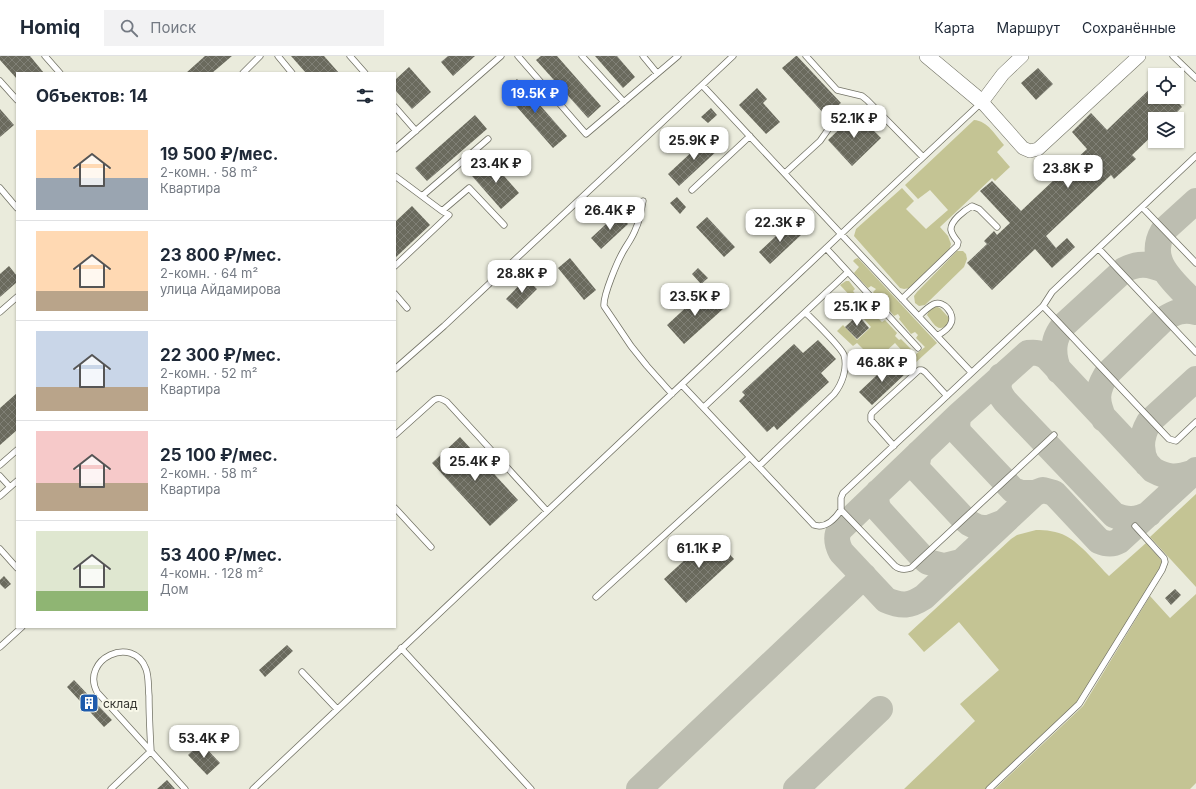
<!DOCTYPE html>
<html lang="ru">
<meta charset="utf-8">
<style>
:root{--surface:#fff;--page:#f2f2f3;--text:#1f2937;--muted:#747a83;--line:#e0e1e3;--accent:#2563eb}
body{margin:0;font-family:Inter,sans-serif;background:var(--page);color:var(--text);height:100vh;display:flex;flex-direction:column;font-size:15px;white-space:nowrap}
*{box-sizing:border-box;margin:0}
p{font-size:13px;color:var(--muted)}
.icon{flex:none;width:22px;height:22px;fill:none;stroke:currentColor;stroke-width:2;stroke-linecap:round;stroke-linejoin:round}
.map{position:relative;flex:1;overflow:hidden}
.side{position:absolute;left:16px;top:16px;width:380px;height:556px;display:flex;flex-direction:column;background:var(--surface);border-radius:0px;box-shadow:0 1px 3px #0004}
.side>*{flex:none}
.buttons{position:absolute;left:1148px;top:12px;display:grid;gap:8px}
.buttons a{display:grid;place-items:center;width:36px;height:36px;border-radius:0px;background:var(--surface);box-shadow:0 1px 3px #0004;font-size:20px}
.price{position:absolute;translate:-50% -34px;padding:0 9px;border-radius:8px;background:#fff;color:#222;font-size:13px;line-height:26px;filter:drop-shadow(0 1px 2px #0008)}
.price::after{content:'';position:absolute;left:50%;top:24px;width:12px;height:9px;margin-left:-6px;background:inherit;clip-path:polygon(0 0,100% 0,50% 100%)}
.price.on{background:var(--accent);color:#fff}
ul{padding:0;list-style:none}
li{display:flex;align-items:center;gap:12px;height:100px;padding:0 20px}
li+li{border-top:1px solid var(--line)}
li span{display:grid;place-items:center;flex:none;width:112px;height:80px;border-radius:0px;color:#555}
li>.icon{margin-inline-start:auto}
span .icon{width:48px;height:48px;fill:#fffc;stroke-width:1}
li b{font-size:17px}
h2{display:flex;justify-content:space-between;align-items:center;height:48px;padding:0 20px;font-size:17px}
header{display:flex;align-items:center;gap:24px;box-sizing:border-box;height:56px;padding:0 20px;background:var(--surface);border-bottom:1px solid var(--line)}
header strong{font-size:19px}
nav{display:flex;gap:22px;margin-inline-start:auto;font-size:14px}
.search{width:280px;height:36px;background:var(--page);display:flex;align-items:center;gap:10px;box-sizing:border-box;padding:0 14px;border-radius:0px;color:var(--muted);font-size:15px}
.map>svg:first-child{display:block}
</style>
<header>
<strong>Homiq</strong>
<div class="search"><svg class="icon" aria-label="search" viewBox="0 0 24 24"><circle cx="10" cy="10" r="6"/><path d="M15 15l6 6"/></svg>Поиск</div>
<nav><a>Карта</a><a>Маршрут</a><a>Сохранённые</a></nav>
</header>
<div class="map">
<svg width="1196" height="733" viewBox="0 0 1196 733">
<defs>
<pattern id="building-cross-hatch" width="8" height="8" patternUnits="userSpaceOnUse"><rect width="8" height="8" fill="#6a6a5d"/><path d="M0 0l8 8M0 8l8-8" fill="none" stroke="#808076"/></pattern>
</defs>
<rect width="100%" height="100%" fill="#eaebdc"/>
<path fill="#c4c494" d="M 974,64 C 988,65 995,79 1004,89 L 997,96 L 1010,111 L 995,125 L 992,122 L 940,171 L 948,180 L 951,188 L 949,195 L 910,232 L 904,233 L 900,232 L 854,180 L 856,173 L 902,132 L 914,145 L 906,153 L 926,173 L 948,154 L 930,134 L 918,143 L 905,129 Z
M 957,195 L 963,195 L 966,198 L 967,203 L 964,211 L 925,249 L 919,250 L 915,247 L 914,240 L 917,236 Z
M 858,202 L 937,287 L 914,308 L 895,287 L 870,310 L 859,299 L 865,295 L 857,287 L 853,290 L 837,275 L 843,269 L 857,284 L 871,271 L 863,262 L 867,258 L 840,229 L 846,225 L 849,225 L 855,233 L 853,235 L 856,239 L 859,238 L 868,247 L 865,249 L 869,252 L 873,251 L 880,261 L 879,263 L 882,266 L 885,264 L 897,277 L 895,280 L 899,284 L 901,283 L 916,298 L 925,291 L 916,282 L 918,279 L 915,276 L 911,278 L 899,263 L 900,261 L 898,258 L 894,260 L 886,250 L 888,247 L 884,244 L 881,246 L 873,236 L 876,233 L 871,230 L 868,232 L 854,217 L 859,211 L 853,205 L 855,203 Z
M 935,250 L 940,252 L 950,263 L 949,268 C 937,277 935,269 927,259 L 930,253 Z
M 1196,438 L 1196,531 L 1150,481 Z
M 1036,474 C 1046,474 1057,475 1066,480 C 1080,487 1098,509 1109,520 L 1146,487 L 1162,505 L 1156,521 L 1075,650 L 987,733 L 904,733 L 975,665 L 960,648 L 999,614 L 959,566 L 924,596 L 908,578 L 1011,483 L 1017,479 Z
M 1196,538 L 1196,727 L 1190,733 L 995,733 L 1083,650 L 1150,540 L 1170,562 Z"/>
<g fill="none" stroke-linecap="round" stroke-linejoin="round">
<path stroke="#bdbeb1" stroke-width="26" d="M 1196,145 L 1163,175 C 1145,206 1177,228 1196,249
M 1059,315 C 1052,298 1052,282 1065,268 L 1124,214 C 1139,206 1149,208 1164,214
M 1001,320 C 997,331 998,336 1005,345 L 1114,459 C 1128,465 1136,464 1149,458
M 959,359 C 957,366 956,371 960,378 L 1013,434 L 1021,437 L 1035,437
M 1104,363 C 1096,345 1096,336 1106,319 L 1164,263 C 1175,256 1183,253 1196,256
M 919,397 L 917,408 L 918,414 L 963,462 L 969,467 L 977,471 L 984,472 L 989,472 L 1002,467
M 1147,408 C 1139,394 1141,380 1149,366 L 1196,323
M 1192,417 C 1176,422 1168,422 1153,414 L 1047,301 C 1040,297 1036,296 1028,297 L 959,359 L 840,473 C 835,481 837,488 841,496 L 886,544 C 902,551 910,550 924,541 L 1035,437 L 1043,434 L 1054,437 L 1099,485 C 1106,488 1112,489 1119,485 L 1196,414
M 878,436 C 875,443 876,449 880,455 L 922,501 L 928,506 L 944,510 L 960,506
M 639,733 L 864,520
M 796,733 L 880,653"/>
</g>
<path fill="url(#building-cross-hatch)" d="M 0,0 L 30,0 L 44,17 L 17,17 L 17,23 L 0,4 Z
M 205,0 L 232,0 L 212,17 L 186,17 Z
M 291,0 L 324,0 L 339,17 L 306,17 Z
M 448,0 L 475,0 L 453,20 L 441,6 Z
M 541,0 L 557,0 L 601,50 L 588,62 L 536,4 Z
M 595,0 L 617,0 L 635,21 L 623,32 Z
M 796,0 L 797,0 L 841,47 L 826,60 L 782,12 Z
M 409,11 L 431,36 L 412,53 L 395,34 L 395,24 Z
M 1038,12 L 1053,28 L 1036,44 L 1021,27 Z
M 517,23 L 567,80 L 553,92 L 503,35 Z
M 1155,28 L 1155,41 L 1173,41 L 1182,51 L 1170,63 L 1155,63 L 1155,77 L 1132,99 L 1136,103 L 1114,123 L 1111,119 L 1046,180 L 1056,192 L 1067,182 L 1075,191 L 1052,212 L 1035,193 L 992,234 L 967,207 L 987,188 L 984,185 L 994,175 L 997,179 L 1010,167 L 980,135 L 992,125 L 1021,155 L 1087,93 L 1072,76 L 1091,57 L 1107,74 Z
M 757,32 L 767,43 L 763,47 L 780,66 L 766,78 L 739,49 Z
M 711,52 L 717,59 L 708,67 L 701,61 Z
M 0,53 L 14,69 L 0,81 Z
M 856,57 L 881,82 L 852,110 L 828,84 Z
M 475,59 L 487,73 L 427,125 L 415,112 Z
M 709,80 L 720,92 L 679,130 L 668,118 Z
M 490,104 L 519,137 L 501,153 L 472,120 Z
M 677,141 L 686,151 L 680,158 L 670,147 Z
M 412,150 L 430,169 L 395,202 L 395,166 Z
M 618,157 L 628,168 L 601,193 L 591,182 Z
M 707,161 L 735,191 L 724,201 L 696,171 Z
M 791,166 L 802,178 L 770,208 L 759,196 Z
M 570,202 L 596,234 L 584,244 L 558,212 Z
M 9,210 L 17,220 L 17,226 L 0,241 L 0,218 Z
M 698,212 L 708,222 L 701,228 L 692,218 Z
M 526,222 L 537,233 L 517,253 L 506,243 Z
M 705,234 L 723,253 L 684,288 L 667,269 Z
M 858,259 L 869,272 L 857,283 L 845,271 Z
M 818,284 L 836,303 L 821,317 L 829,326 L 777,374 L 774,370 L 767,376 L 739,345 L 745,339 L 742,336 L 794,288 L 803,297 Z
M 893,304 L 905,318 L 872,349 L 859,336 Z
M 17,337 L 17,374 L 0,389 L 0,352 Z
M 460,381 L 518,444 L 490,470 L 432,407 Z
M 712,479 L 734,503 L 686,547 L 664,523 Z
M 4,520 L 11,528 L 5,533 L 0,528 L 0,524 Z
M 1175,533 L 1181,539 L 1171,549 L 1165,542 Z
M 287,589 L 293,595 L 265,621 L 259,614 Z
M 74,624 L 112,664 L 104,671 L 67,631 Z
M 201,687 L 220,707 L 207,719 L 188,699 Z
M 167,724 L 175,733 L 157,733 Z"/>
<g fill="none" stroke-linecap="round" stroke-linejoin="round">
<defs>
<path id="service" d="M 45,0 L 60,17
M 278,0 L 292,17
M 350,0 L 365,17
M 518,0 L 586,78 L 678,0
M 582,0 L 624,46
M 643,0 L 657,17
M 806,0 L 837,34 L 862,40 L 867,44 L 923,101
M 1173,0 L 1196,22
M 243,17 L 260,0
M 0,25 L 17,44
M 395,51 L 416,75
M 395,93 L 501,0
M 785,117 L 820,85 L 832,68
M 395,120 L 442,155 L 449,159 L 395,210
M 0,132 L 17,152
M 692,134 L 750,80
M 422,140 L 488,83
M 643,145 C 641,154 640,164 636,172 C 633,181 628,187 624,194 C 618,204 603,239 604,250 L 631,290 L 647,310 L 672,338
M 1142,151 L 1196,207
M 442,155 L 469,132 L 504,169
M 826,192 L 918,292
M 1099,193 L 1196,296
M 395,238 L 407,252
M 902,243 L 957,190 L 958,186 C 955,182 952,179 951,174 C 950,165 965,154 972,150 L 979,153 L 997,171
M 1043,250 L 1169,383 L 1176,385 L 1196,366
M 0,256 L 17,241
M 919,260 C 923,256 928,251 934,248 C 944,244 955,258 951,267 C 949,273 942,277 937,280
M 395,313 L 444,270 L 702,29
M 971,316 L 841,178 L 981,47
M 682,329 L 814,469 C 825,473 835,463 841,454 L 841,442 L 843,437 L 1043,250 L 1052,236 L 1196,100
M 704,351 L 848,216
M 395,379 L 434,344 C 439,341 442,343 447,346 L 547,455
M 894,390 L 871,364 L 871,359 L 872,357 L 919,314 L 922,314 L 925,316 L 947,340
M 0,409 L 17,394
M 759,410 L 834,338 C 842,328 848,312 844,299 C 840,290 814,265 806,257
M 0,420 L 10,431
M 0,440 L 17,425
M 395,452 L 431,491
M 841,454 L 895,510 C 900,514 905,514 911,512 L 1054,379
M 0,493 L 17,512
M 596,541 L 750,401
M 0,591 L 22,571
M 401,592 L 531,733
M 302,616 L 337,653
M 111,733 L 151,695 C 150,677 149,659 149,640 C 148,631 149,621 146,613 C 133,578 80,603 97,636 L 185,733
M 253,733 L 841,178 L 702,29 L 733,0
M 989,733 L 1079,648 L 1162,514 L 1165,506 L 1164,502 L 1135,470"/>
<path id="tertiary" d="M 1022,0 L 1003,18 L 982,46 L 1023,92 L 1030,95 L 1038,93 L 1139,0"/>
<path id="secondary" d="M 927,0 L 982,46"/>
</defs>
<use href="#service" stroke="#737366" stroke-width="7"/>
<use href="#tertiary" stroke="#737366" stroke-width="14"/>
<use href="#secondary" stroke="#737366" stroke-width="16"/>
<use href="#service" stroke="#fff" stroke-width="5.5"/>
<use href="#tertiary" stroke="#fff" stroke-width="13"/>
<use href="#secondary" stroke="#fff" stroke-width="15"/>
</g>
<defs>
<symbol id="building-square" viewBox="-11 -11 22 22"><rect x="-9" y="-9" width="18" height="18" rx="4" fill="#1e5bac" stroke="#f8f8e9"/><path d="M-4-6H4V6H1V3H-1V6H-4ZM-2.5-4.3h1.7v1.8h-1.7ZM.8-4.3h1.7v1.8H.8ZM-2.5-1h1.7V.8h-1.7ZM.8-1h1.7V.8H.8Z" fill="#fff"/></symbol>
</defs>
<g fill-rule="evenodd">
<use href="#building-square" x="78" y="636" width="22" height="22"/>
</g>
<g text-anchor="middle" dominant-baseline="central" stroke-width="4" stroke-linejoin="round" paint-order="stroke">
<g font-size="12" fill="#373731" stroke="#f8f8e9" text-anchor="start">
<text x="103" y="647">склад</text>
</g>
</g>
</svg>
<div class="buttons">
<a><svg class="icon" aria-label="locate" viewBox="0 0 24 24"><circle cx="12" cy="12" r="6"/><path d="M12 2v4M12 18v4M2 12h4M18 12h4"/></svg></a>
<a><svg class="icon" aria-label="layers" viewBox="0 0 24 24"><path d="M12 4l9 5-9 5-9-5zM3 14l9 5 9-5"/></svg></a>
</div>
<b class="price on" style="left:535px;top:58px">19.5K ₽</b>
<b class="price" style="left:854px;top:83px">52.1K ₽</b>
<b class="price" style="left:694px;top:105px">25.9K ₽</b>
<b class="price" style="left:496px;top:128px">23.4K ₽</b>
<b class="price" style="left:1068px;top:133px">23.8K ₽</b>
<b class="price" style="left:610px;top:175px">26.4K ₽</b>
<b class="price" style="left:780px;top:187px">22.3K ₽</b>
<b class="price" style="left:522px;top:238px">28.8K ₽</b>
<b class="price" style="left:695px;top:261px">23.5K ₽</b>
<b class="price" style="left:857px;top:271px">25.1K ₽</b>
<b class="price" style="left:882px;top:327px">46.8K ₽</b>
<b class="price" style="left:475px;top:426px">25.4K ₽</b>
<b class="price" style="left:699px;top:513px">61.1K ₽</b>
<b class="price" style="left:204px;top:703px">53.4K ₽</b>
<section class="side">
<h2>Объектов: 14<svg class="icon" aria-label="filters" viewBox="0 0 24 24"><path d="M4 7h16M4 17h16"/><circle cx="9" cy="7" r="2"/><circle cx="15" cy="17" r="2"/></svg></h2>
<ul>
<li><span style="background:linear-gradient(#ffd9b3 60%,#9aa5b1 0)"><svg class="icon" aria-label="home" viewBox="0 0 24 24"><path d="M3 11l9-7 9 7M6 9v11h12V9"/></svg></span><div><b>19 500 ₽/мес.</b><p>2-комн. · 58 m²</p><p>Квартира</p></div></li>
<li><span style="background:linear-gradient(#ffd9b3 75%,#b9a48a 0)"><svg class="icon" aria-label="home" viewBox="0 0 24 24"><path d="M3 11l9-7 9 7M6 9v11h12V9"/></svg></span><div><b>23 800 ₽/мес.</b><p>2-комн. · 64 m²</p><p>улица Айдамирова</p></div></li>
<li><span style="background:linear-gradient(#c9d6e8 70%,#b9a48a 0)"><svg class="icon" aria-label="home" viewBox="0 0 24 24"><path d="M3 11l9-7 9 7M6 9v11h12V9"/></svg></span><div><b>22 300 ₽/мес.</b><p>2-комн. · 52 m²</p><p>Квартира</p></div></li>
<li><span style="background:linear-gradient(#f6c9c9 65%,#b9a48a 0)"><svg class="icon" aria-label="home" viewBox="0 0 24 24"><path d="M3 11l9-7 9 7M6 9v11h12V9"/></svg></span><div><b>25 100 ₽/мес.</b><p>2-комн. · 58 m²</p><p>Квартира</p></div></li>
<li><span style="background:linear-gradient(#dfe7d0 75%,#8fb573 0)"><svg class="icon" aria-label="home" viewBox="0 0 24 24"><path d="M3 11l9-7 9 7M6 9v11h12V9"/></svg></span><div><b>53 400 ₽/мес.</b><p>4-комн. · 128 m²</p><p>Дом</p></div></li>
</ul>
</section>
</div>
